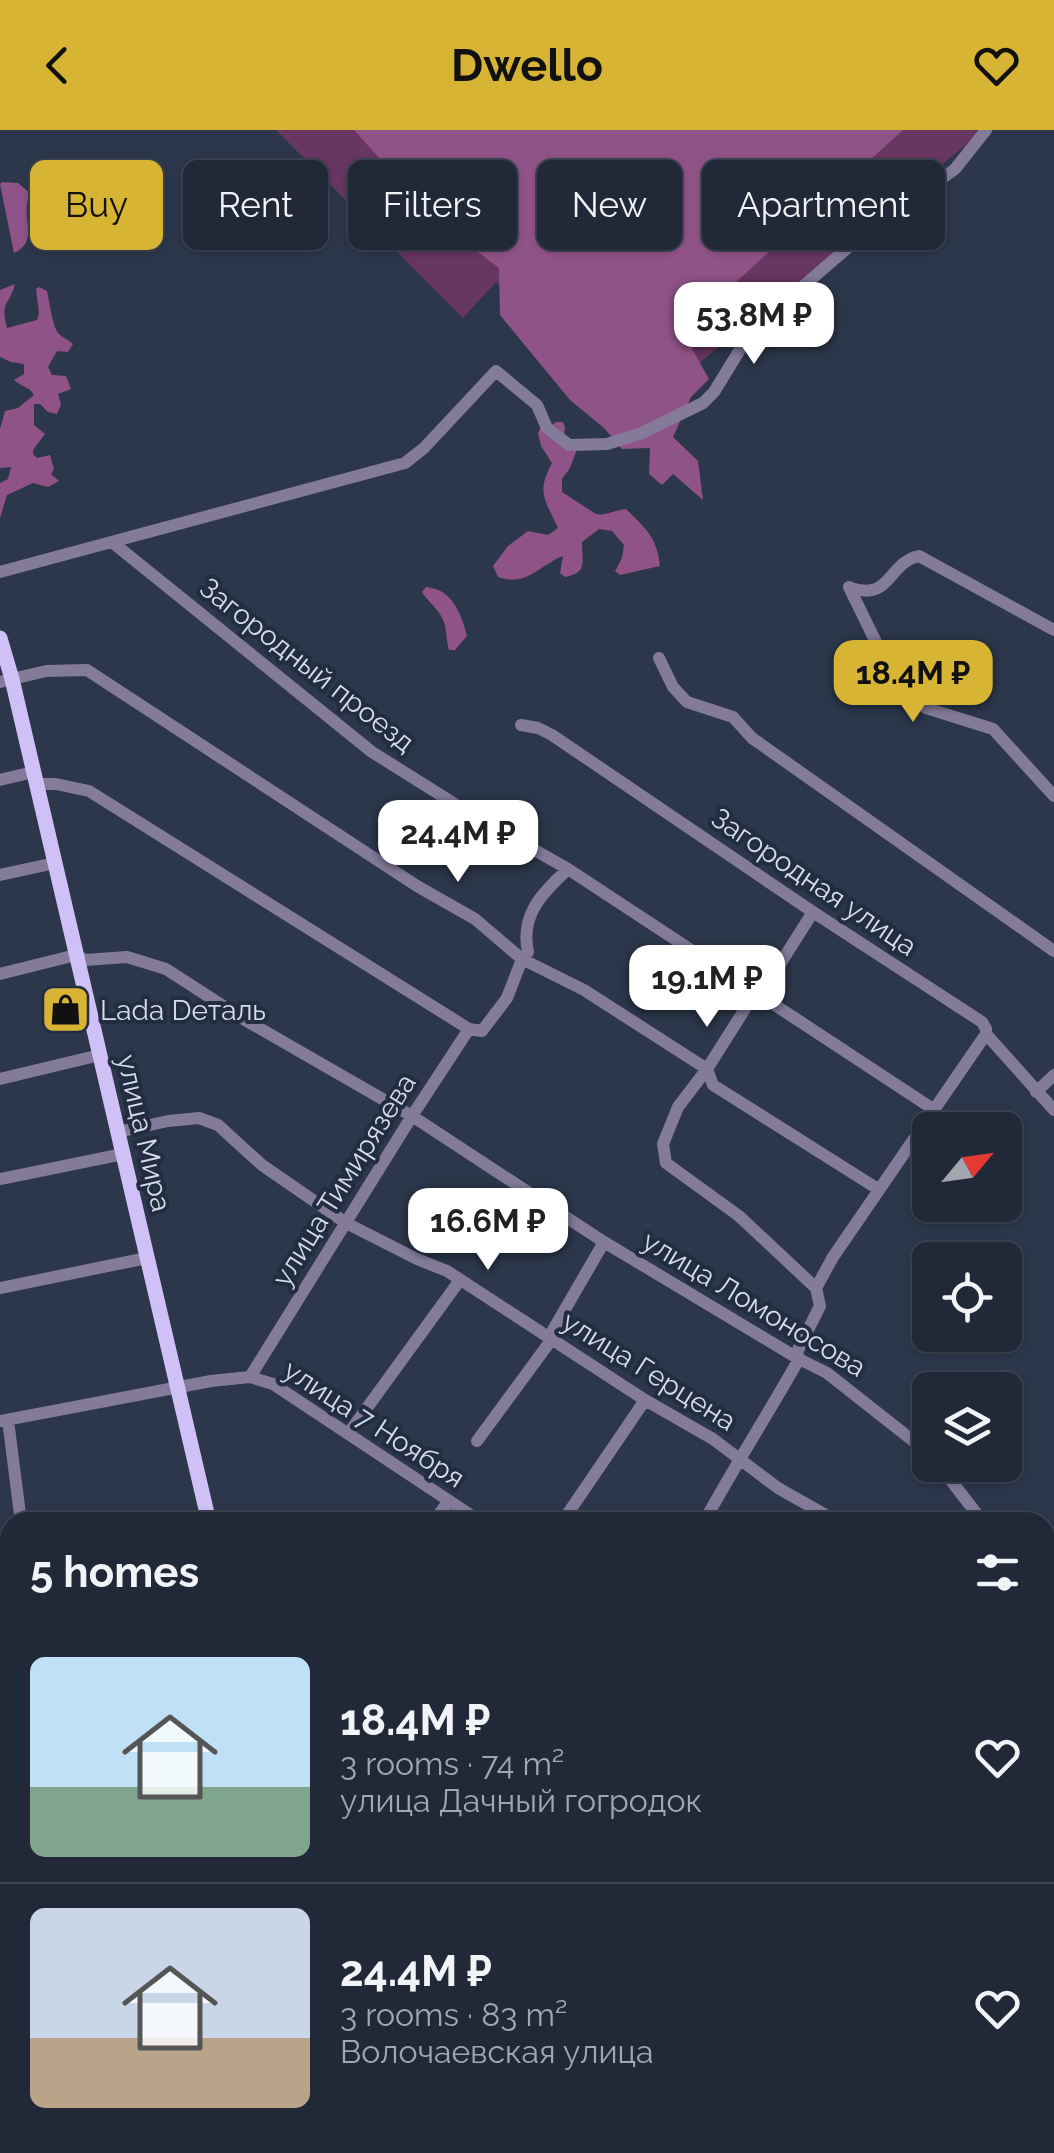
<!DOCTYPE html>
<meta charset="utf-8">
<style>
:root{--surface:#212938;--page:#293140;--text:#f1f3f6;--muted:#a2a6ae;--line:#3e4553;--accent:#d7b434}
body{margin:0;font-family:Raleway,sans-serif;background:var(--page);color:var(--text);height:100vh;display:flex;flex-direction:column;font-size:38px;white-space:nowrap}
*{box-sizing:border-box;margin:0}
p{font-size:32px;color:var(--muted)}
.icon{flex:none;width:55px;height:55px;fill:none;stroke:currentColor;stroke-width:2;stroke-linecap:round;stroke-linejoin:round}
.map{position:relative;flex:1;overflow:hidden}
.details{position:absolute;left:0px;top:1382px;width:1055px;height:642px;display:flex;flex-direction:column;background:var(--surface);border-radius:30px 30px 0 0;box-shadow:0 2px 8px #0004,0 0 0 2px var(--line)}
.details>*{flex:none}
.banner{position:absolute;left:30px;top:30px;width:995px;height:90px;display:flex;gap:20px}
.needle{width:65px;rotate:61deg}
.buttons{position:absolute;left:912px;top:982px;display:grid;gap:20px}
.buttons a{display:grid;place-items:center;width:110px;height:110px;border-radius:15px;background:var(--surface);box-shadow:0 2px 8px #0004,0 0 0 2px var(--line);font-size:50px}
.price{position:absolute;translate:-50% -85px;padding:0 22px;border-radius:20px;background:#fff;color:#222;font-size:32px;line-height:65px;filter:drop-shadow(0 2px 5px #0008)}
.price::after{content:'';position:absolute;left:50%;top:60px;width:30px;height:22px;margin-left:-15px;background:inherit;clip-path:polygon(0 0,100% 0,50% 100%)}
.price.selected{background:var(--accent);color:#111}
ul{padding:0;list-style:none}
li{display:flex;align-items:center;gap:30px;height:250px;padding:0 30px}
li+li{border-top:2px solid var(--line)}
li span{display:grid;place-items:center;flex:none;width:280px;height:200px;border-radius:15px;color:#555}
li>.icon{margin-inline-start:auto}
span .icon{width:120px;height:120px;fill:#fffc;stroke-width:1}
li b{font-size:42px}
h2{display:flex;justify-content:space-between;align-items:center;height:120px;padding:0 30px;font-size:42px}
.chip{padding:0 35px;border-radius:15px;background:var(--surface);box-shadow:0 2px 8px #0004,0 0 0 2px var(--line);font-size:35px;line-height:90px}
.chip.selected{background:var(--accent);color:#111}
header{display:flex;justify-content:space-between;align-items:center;height:130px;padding:0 30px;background:var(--accent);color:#111;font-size:45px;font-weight:700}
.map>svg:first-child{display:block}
</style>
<header><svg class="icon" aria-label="back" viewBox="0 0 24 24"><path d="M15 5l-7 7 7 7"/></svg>Dwello<svg class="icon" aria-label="heart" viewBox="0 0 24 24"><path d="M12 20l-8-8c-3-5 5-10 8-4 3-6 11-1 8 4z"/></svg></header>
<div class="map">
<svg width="1054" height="2023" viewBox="0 0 1054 2023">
<rect width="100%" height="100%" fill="#2c374b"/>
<path fill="#673661" d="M 276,0 L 977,0 L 972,10 L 632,288 L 496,152 L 463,188 Z"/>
<path fill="#905388" d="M 354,0 L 903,0 L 682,201 L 709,249 L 691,267 L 673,307 L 698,331 L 703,370 L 673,344 L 662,355 L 649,344 L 650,318 L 622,319 L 604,298 L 570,270 L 500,185 L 499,138 L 434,89 Z
M 2,52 L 18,53 L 30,63 C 19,88 41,110 14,123 L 0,54 Z
M 15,154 C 9,177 0,170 7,198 L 37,190 L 39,184 L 36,159 L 39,157 L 47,161 C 49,170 53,199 59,204 C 63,208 69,210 73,214 L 68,222 L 57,221 L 48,237 L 52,245 L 66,246 L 71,259 L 58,264 L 61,275 L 57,284 L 48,282 L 40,274 L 34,274 L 34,295 L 45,304 L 33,320 L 33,324 L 37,328 L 50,325 L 54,339 L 51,344 L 59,351 L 48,357 L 33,353 L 7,365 L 0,388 L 0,353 L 8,349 L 11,337 L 0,338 L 0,299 L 5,281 L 18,278 L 34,265 C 29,256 21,257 14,250 L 24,244 L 24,234 L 11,232 L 0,227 L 0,160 Z
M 556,292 L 563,292 L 565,298 L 564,305 L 577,319 L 570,338 L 562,349 L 562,362 L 596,384 C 604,386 616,380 626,379 C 646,399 657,407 660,436 L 620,445 L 615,441 L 622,428 L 624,415 L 612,401 L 599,399 L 582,412 C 582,433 588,442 565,447 L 560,443 L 563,426 C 538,436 527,457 498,447 L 493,436 L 508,416 L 528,401 L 548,405 L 558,398 C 545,369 536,363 552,333 L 541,316 L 538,303 L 541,297 L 547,298 Z
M 426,457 C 452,459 461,483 467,506 L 455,520 L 449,520 C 446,511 447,501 444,492 C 440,480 428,472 422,462 Z"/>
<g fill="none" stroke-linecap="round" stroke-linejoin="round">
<path stroke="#847b9b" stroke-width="12" d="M 112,412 L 372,622 L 466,681 L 568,739 L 933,979
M 0,442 L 405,333 L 424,318 L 496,241 L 537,275 L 547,298 L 569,315 L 607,314 L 642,303 L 703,273 L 714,262 L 752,200 L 851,115 L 955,39 L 986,0
M 849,457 L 897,555 L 926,578 L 993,599 L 1054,666
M 849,457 C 891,473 887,433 919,426 L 1054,500
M 659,528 L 673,557 L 687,572 L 733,587 L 752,608 L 1054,821
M 0,552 L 46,541 L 87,540 L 417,756 L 475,789 L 522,829 L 584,860 L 707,939 L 713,955 L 878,1059
M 521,595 L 538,598 L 552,605 L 813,782 L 982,892 L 986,899 L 986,904 L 1054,980
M 0,650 L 33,642
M 36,654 L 56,654 L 89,661 L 469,899
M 0,745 L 55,733
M 813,782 L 768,853 L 755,863 L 707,939 L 678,977 L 663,1014 L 666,1033 L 739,1086 L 816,1158
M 0,844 L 76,825 L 85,830 L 127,827 L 166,839 L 245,890 L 412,986 L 604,1112 L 799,1229 L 827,1243 L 930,1324
M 0,949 L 100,925
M 1036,962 L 1054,945
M 118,1002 L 168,991 L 199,988 L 218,995 L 262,1035 L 346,1093 L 417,1129 L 447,1141 L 645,1270 L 713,1309 L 778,1358 L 838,1392
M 0,1049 L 123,1024
M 0,1158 L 147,1128
M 250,1247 L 412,986 L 469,899 L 482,901 L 507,868 L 522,829 L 528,822 C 520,785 542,763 568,739
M 8,1290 L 21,1392
M 0,1291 L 211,1251 L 250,1247 L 273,1254 L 481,1392
M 348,1304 L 460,1150
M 477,1311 L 552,1209 L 553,1200 L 604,1112
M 939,1335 L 983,1392
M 433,1392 L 449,1371
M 562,1392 L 645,1270
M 704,1392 C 734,1337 768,1284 799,1229 L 797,1222 L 820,1176 L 816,1158 L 833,1127 L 986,904
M 1045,1455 L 1054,1451
M 1045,1480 L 1054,1478
M 0,1617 L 10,1614
M 1045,1691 L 1054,1734
M 0,1954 L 10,1950
M 1045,1962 L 1054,1960
M 201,2015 L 203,2023
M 543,2015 L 545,2023
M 746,2015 L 748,2023
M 998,2015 L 999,2023
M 778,2023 L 804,2015"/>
<path stroke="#cfc1f5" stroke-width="15" d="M 0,508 L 12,549 L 209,1392
M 346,2015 L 347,2023"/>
</g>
<defs>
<symbol id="shop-square" viewBox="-11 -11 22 22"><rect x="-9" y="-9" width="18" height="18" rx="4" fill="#d7b434" stroke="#222d41"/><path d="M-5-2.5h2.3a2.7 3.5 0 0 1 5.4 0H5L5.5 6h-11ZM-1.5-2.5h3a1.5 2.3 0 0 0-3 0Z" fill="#111"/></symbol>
</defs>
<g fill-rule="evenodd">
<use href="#shop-square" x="38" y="852" width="55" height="55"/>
</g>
<g text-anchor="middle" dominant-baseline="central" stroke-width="8" stroke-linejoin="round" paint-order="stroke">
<g font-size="28" fill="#d6ddea" stroke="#222d41">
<text transform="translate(307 535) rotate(38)">Загородный проезд</text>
<text transform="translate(814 752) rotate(34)">Загородная улица</text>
<text transform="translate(144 1003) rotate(77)">улица Мира</text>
<text transform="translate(344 1050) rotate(-58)">улица Тимирязева</text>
<text transform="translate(754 1174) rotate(31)">улица Ломоносова</text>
<text transform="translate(649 1241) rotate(32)">улица Герцена</text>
<text transform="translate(374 1294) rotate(33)">улица 7 Ноября</text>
</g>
<g font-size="28" fill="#d6ddea" stroke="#222d41" text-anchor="start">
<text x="100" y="880">Lada Dеталь</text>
</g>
</g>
</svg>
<div class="buttons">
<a><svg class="needle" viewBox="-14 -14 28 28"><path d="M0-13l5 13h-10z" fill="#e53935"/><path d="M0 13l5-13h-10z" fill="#a2a6ae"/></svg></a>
<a><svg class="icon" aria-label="locate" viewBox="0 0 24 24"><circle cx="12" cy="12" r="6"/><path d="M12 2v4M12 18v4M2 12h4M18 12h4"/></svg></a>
<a><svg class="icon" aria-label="layers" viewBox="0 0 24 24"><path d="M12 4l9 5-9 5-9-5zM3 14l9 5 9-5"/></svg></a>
</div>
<b class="price" style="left:754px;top:237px">53.8M ₽</b>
<b class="price selected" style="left:913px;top:595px">18.4M ₽</b>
<b class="price" style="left:458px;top:755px">24.4M ₽</b>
<b class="price" style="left:707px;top:900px">19.1M ₽</b>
<b class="price" style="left:488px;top:1143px">16.6M ₽</b>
<div class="banner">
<a class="chip selected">Buy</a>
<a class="chip">Rent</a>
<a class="chip">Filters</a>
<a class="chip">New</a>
<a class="chip">Apartment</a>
</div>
<section class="details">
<h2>5 homes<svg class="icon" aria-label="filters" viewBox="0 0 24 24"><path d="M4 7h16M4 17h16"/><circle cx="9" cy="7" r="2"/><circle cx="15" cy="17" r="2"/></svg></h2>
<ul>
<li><span style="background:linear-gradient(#bfe0f5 65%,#7fa58c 0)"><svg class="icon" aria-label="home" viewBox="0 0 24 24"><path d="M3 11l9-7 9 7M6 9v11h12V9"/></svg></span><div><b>18.4M ₽</b><p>3 rooms · 74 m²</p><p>улица Дачный гогродок</p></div><svg class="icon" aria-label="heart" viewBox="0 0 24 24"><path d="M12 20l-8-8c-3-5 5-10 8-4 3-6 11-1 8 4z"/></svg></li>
<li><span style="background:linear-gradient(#c9d6e8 65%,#b9a48a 0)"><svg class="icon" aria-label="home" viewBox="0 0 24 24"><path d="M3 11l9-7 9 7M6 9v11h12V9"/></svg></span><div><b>24.4M ₽</b><p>3 rooms · 83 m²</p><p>Волочаевская улица</p></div><svg class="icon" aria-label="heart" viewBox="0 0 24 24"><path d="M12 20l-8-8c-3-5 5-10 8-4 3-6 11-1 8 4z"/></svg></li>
</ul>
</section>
</div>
